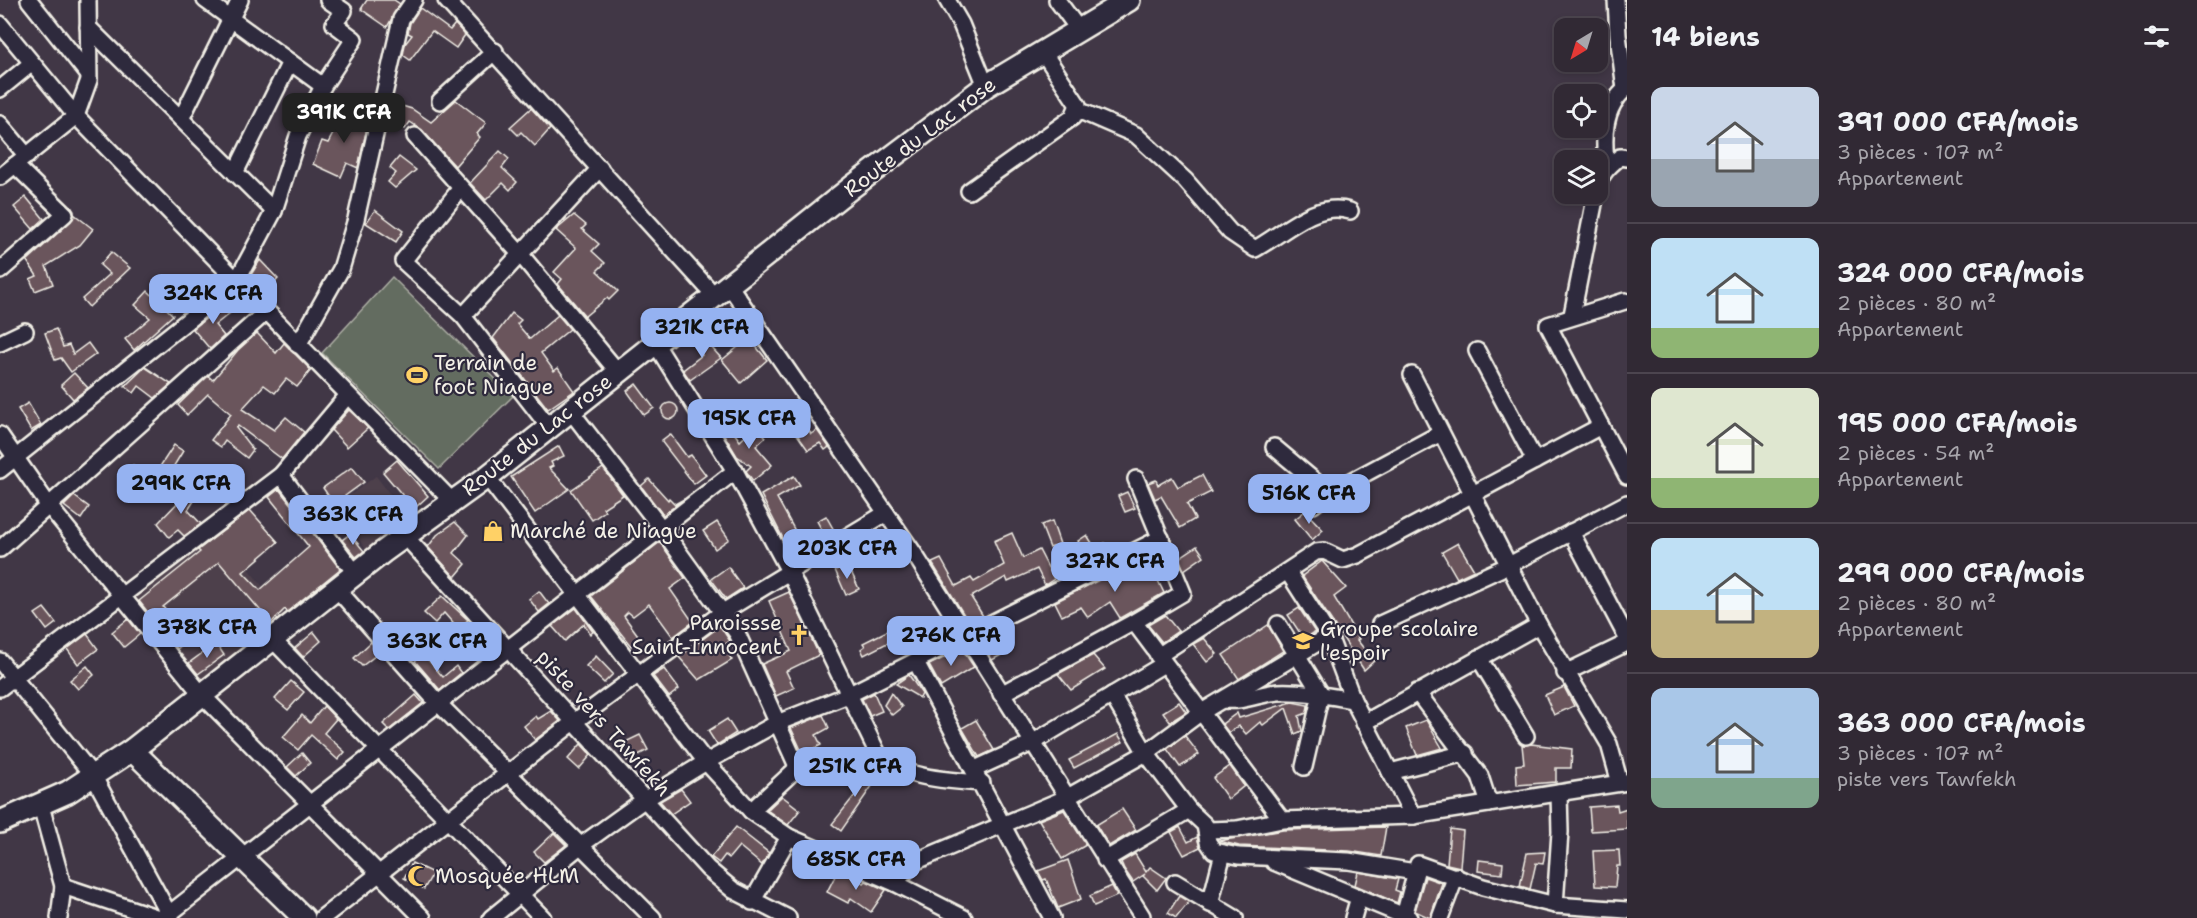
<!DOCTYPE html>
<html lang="fr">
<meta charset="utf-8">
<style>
:root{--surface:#312934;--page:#39313c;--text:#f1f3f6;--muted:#a8a6ac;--line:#4c454f;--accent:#95b2f1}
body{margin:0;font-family:"Shantell Sans",sans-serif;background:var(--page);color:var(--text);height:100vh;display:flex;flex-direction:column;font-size:22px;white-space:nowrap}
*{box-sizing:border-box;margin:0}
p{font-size:20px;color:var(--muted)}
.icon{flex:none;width:33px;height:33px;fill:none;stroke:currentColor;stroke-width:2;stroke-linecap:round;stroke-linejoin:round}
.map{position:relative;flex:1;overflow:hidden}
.panel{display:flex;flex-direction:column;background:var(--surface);width:570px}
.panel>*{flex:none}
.needle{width:39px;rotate:218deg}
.fabs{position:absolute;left:1554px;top:18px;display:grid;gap:12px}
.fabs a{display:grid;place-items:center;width:54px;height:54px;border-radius:12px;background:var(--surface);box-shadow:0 3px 9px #0003,0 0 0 2px var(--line);font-size:30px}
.price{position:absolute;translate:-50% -51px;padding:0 14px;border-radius:12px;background:var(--accent);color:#111;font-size:20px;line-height:39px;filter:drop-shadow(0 2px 3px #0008)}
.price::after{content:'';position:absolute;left:50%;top:36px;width:18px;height:14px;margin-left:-9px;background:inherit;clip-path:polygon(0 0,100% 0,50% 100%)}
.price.active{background:#222;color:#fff}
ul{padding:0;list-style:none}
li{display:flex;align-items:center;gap:18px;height:150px;padding:0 24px}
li+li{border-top:2px solid var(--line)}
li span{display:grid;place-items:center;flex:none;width:168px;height:120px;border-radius:12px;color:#555}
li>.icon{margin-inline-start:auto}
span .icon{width:72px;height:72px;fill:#fffc;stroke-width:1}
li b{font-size:26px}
h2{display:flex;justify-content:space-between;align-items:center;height:72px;padding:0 24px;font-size:26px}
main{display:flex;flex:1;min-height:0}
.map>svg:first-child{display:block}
.built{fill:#4e404c}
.green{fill:#646c60;stroke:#acaea4;stroke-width:1.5}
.building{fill:#6b545b;stroke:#f4f1e8;stroke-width:1.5}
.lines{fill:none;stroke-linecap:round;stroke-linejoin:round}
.street-casing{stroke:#f4f1e8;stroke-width:20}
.secondary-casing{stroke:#f4f1e8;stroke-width:26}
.street{stroke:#2f2a3d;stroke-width:15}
.secondary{stroke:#2f2a3d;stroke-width:21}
.labels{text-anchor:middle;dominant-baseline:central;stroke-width:4.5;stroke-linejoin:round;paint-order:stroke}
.street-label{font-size:21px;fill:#f4f1e8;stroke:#2f2a3d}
.poi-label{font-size:21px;fill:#f4f1e8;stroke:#2f2a3d;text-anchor:start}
</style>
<main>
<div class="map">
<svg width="1627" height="918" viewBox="0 0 1627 918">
<rect width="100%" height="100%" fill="#413746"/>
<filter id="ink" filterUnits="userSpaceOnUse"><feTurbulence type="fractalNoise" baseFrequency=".0167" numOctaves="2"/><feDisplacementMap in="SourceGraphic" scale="12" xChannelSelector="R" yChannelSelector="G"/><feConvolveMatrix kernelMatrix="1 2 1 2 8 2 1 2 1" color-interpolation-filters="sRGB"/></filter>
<g filter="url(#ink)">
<!-- built -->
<g class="built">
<polygon points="376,476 411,522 369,553 334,507"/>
<polygon points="215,528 290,620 204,686 130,598"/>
</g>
<!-- green -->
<polygon class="green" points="392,277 513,396 439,469 322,353"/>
<!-- building -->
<g class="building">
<polygon points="367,0 394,0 400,4 387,27 361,9"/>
<polygon points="420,8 450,30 455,24 465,35 456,48 432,31 410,60 403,55 405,44 412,35 408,33 410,23"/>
<polygon points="456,100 486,123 477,134 480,137 455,166 422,130 410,122 405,129 392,120 390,125 387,124 392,103 412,109 431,122"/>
<polygon points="348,106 369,119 358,168 347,163 341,177 313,164 322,141 328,143"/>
<polygon points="531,108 550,129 535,146 521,132 518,135 510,127"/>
<polygon points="500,151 509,159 502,168 517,182 510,190 503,183 486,200 470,183"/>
<polygon points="399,157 416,170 395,188 388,182 396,173 390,168"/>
<polygon points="26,197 44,219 33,229 14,207"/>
<polygon points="375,210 403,231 396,242 366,223"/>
<polygon points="74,214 93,229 80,245 46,266 53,284 35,291 30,279 37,276 27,261 71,221"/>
<polygon points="574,215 586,225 582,229 599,244 592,251 605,263 597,271 618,291 609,300 607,298 585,316 558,284 562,279 554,272 576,248 556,230"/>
<polygon points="111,252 130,268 89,307 82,299 110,274 100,265"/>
<polygon points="260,260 278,279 264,293 249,278"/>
<polygon points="148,291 173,315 134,350 125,339 150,318 135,305"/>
<polygon points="229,300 235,309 215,325 224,336 210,349 193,329"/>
<polygon points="512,313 521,320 517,324 530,339 558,315 570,329 541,353 554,371 558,368 574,391 548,409 493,338"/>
<polygon points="56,329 63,347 69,345 73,354 88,343 96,354 71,372 61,358 55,360 45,333"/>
<polygon points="257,333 276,353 284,343 311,370 297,387 286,379 275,393 264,385 242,409 274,430 286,417 304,432 282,459 238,426 236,428 253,450 247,458 225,441 221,447 211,440 231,414 208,394 187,415 178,405 208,376 213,380 238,350"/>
<polygon points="702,337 721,358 690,380 683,370 702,355 694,343"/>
<polygon points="749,338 767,360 741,383 722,360"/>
<polygon points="145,367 171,384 155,398 139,386 134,393 125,386"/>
<polygon points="74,373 88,388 73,399 61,385"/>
<polygon points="636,384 654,408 644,415 627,391"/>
<circle cx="670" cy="411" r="8"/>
<polygon points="28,403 41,425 31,431 18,409"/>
<polygon points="349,410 368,428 347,447 331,430"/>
<polygon points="727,423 740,441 756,426 766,437 756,446 772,465 753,481 746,471 751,466 737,456 720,428"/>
<polygon points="806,426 811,434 817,430 829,447 825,450 820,443 808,450 796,433"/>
<polygon points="670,434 687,457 691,455 706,475 694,484 661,441"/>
<polygon points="174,445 183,451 169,474 159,468"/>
<polygon points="559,446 564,456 551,462 553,466 549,468 569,489 535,513 511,477"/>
<polygon points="397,460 428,496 414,509 383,472"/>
<polygon points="133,465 144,479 131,490 120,477"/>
<polygon points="352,467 364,482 334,504 323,488"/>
<polygon points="603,468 623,495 603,508 605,511 592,520 571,490"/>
<polygon points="1202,475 1211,492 1187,504 1195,519 1180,528 1161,496 1155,499 1148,483 1156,480 1158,485 1172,477 1178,487"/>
<polygon points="794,476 800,485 777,498 795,531 791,533 801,553 793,558 761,495"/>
<polygon points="649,479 668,500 669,498 675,504 684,499 663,515 641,486"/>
<polygon points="188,484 200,492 188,510 201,524 184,536 178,530 169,537 158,523 184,496 181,495"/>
<polygon points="279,489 340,569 287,612 285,609 271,623 219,562 163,607 188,640 177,649 139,601 200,552 198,550 250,510 278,542 243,572 260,590 309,547 269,497"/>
<polygon points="1127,492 1135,508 1125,512 1118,496"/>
<polygon points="74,496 89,507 81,519 64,506"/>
<polygon points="1305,511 1323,530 1312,540 1295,519"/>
<polygon points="826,516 835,532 826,538 817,521"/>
<polygon points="1052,521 1060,544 1050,548 1041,525"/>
<polygon points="455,522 468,535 454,553 466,564 455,577 428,547 437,535"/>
<polygon points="717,522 729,539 715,549 703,531"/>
<polygon points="1012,533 1023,558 1039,550 1054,579 1045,585 1037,569 1008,582 1006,577 971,597 983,616 969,623 932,563 941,559 956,586 971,578 974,582 1004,565 994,541"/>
<polygon points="350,534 364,551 356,557 342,540"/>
<polygon points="1087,535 1095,548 1105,543 1109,553 1089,563 1078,541"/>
<polygon points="660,542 685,578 670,589 693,622 673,637 649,604 633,616 628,612 624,616 640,638 631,646 591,596"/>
<polygon points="1458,543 1474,570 1457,578 1442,552"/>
<polygon points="1197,546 1204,556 1184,570 1179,558"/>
<polygon points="1322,561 1346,588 1334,597 1359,639 1357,640 1374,661 1364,670 1302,576"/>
<polygon points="1149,562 1164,593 1120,618 1110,602 1088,617 1081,607 1062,616 1055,602 1117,571 1121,578"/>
<polygon points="848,565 859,589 846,595 835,570"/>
<polygon points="728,567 743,588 726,599 711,579"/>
<polygon points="539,591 549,604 539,612 529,599"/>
<polygon points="789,592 819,655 786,671 794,688 776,696 762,664 791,651 769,601"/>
<polygon points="442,596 468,620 458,629 444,613 435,623 424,613"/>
<polygon points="44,608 56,623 47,630 35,614"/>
<polygon points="576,608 593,632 590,634 584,624 565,641 552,626"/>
<polygon points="1299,608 1315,632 1304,639 1288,615"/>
<polygon points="1165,615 1178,631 1162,642 1148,625"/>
<polygon points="128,619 140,634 124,647 112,632"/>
<polygon points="1268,625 1283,651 1239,679 1223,655"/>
<polygon points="720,626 730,641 723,646 732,660 699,680 679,657"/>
<polygon points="889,630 895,639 864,655 861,649 865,646 863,643"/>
<polygon points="314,632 321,641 303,657 295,648"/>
<polygon points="87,634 98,649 78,664 67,649"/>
<polygon points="995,637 1005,653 992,660 980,640 984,638 987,643"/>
<polygon points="1204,638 1217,654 1207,662 1193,644"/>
<polygon points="371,642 380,652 362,666 354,658"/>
<polygon points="216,643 224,655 198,674 189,663"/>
<polygon points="962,649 974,667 941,687 929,665"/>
<polygon points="423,654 443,677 456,666 461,673 440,690 415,661"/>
<polygon points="1093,655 1105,669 1071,690 1058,674"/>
<polygon points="596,656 613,674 604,683 586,666"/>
<polygon points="87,666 94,675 78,689 70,680"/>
<polygon points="664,669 679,689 669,697 653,676"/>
<polygon points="909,675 922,694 920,698 896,684"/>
<polygon points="291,681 304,692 288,710 275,699"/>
<polygon points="1564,687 1574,706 1554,715 1545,695"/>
<polygon points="874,693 882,711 870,716 862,699"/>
<polygon points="891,693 902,707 892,715 884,705"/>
<polygon points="416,695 423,703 389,730 383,724"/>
<polygon points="1179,702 1186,712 1170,722 1163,712"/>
<polygon points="1292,702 1308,705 1307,713 1299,716 1302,731 1295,734 1286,708 1263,725 1260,722 1246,734 1239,726 1229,733 1222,724 1237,713 1239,718"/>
<polygon points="324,706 336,719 324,733 345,752 338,760 311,735 298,750 283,737 302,715 310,723"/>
<polygon points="551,711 560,721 535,740 524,726 536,716 538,719"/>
<polygon points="823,715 829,728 816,735 821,745 803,754 791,728"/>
<polygon points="727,719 736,733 717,745 708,731"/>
<polygon points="976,720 994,750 979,757 962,728"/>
<polygon points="1426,720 1442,748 1417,755 1406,728"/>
<polygon points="1118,734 1123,742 1074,768 1069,760"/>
<polygon points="640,735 648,750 627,761 619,745"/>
<polygon points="1185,736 1199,754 1180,767 1167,749"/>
<polygon points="581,744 591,755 579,769 568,759"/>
<polygon points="1531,744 1572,749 1571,768 1556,768 1556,782 1517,785 1516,765 1524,764 1522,745"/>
<polygon points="302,753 310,763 296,776 287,767"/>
<polygon points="1230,766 1244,786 1228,799 1213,778"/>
<polygon points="854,772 867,780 873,772 879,776 841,831 832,824 859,790 847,782"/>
<polygon points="681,789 690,801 671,814 660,801"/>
<polygon points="782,796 800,810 788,825 767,810"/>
<polygon points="1617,805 1618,811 1627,808 1627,829 1591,831 1589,807"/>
<polygon points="1122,809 1136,830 1109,846 1096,825"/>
<polygon points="1064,810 1086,845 1062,859 1039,820"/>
<polygon points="736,827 769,853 762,865 739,846 729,858 725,855 719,863 711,857"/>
<polygon points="1180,827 1188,842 1197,837 1200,847 1184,855 1171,832"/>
<polygon points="1386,827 1381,856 1349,851 1239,846 1219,841 1283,830"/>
<polygon points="1450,829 1463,831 1460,867 1447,864"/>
<polygon points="554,833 566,845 544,862 534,852"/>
<polygon points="874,848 896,861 891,870 867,860"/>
<polygon points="1619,850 1620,866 1617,866 1615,887 1595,886 1593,851"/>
<polygon points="1545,852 1543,864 1536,863 1530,889 1520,886 1527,853"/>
<polygon points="1135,854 1146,872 1150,867 1166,878 1157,890 1143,876 1145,874 1133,882 1124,869 1121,862"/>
<polygon points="1068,860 1081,899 1058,908 1046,879 1043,880 1038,871"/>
<polygon points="1479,860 1503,863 1502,874 1478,871"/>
<polygon points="412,863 433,873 424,889 404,878"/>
<polygon points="838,870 864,883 866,881 886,890 871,912 851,898 848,903 827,892"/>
<polygon points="1358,872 1398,879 1395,890 1400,892 1397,903 1355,885"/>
<polygon points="1425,877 1442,883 1430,918 1415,911"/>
<polygon points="1112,886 1117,896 1094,906 1090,896"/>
<polygon points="1179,896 1189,902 1176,918 1168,913"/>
</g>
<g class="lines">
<defs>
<g id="street">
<polyline points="29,0 88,74"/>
<polyline points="205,0 323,86"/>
<polyline points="446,0 715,296"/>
<polyline points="947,0 961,24 986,86"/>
<polyline points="1057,0 1079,30"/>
<polyline points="1616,0 1618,35 1625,89"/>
<polyline points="0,24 76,116 452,501"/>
<polyline points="88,27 274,211"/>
<polyline points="0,89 32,63"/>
<polyline points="440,101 495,51"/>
<path d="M1078,110L1136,135L1185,180L1230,232L1255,249C1286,232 1315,201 1350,211"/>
<polyline points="181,119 240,0"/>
<polyline points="0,124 27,156"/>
<polyline points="415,136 521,255 618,372"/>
<path d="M1607,168C1603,140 1602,107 1627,88"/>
<polyline points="235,173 290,62"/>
<polyline points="0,177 76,116 89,80 88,0"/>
<polyline points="461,188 403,261 463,316"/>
<path d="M1598,188C1600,174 1609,166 1620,157L1627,158"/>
<polyline points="969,191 1073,117 1078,105 1043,52"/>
<polyline points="0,271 65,214 15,165"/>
<polyline points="729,285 915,555 1142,916"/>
<polyline points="1625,301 1548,325 1627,476"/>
<polyline points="1572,315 1596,194"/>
<polyline points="0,343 25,331"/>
<path d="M655,343L735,471L789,571L878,754C896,778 953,781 982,783"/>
<polyline points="298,345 341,269 356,219 401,19 414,0"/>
<polyline points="1477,351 1535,461"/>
<polyline points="1412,375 1539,625 1609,744 1620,783"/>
<polyline points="570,410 662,529 737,633 796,764 795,770 751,811"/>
<polyline points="549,427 463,316 600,168"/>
<polyline points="0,435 49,506 202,695 423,918"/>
<polyline points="1274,447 1329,493"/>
<polyline points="0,470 236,282 274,211 298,136 323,86 354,39 334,24 344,11 328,0"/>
<polyline points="281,475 356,574"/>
<polyline points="487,477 706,762 751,811 789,837 895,883 964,918"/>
<polyline points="1313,505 1329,493 1441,433"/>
<polyline points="1571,532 1627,638"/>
<polyline points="405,536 708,869 733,890 788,918"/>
<polyline points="0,549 266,312"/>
<polyline points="1288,572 1329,636 1353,700 1413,816"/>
<polyline points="337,589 438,703 653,918"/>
<polyline points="1134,622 1282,820"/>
<polyline points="1278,624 1321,694 1304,767"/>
<polyline points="1380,624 1509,565 1627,503"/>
<polyline points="273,640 543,918"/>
<polyline points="1158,656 1316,552 1324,551 1343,560 1358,555 1601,426"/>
<polyline points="1479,658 1526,736"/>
<polyline points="0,661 94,777 171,918"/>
<polyline points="916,662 1052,918"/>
<polyline points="1565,673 1627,643"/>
<polyline points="0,688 281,475 348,395"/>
<polyline points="1417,692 1480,776 1489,804"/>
<polyline points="1001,694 1134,622 1183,593 1136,479"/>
<polyline points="1112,695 1146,753 1189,810 1205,825 1208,842 1214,851 1238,856 1348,861 1415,872"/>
<path d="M1223,700C1245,702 1258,694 1278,692C1303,691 1329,696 1353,700"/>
<polyline points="1364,723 1539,625"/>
<polyline points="975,769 1032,743 1164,664"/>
<polyline points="1390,772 1465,753"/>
<polyline points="41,806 63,886 59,918"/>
<polyline points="1208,830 1237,829 1282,820 1413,816 1627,782"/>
<polyline points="1105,860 1189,810"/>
<polyline points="1274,862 1409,918"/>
<polyline points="1175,882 1235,918"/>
<polyline points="895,883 914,862 1066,798 1146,753 1200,713 1329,636"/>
<polyline points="63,886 159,918"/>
<polyline points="752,902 789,837"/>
<polyline points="1210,904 1223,853"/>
<polyline points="1555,905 1560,832 1559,793"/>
<polyline points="1404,916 1418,864 1483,887 1555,905 1627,910"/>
<polyline points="164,918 735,471"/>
<polyline points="322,918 574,722 723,612 886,513"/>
<polyline points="491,918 580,846 644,800 706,762 777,723 848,695 1161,538"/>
<polyline points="1353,918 1359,897"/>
<polyline points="1440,918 1456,876"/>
</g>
<g id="secondary">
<polyline points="132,750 304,918"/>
<polyline points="0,822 68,792 132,750 383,552 487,477 852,187 986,86 1129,0"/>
</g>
</defs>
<!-- street casing -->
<use href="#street" class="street-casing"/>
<!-- secondary casing -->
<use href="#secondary" class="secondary-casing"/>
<!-- street -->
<use href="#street" class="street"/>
<!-- secondary -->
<use href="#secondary" class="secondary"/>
</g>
</g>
<!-- icons -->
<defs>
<symbol id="stadium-bare" viewBox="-9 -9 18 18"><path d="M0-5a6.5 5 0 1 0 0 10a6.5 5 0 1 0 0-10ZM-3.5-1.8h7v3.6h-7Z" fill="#ffd166" stroke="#2f2a3d" stroke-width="2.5" paint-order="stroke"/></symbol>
<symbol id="shop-bare" viewBox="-9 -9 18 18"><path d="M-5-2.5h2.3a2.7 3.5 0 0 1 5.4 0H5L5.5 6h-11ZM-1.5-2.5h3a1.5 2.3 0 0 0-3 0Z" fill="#ffd166" stroke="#2f2a3d" stroke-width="2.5" paint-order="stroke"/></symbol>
<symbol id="church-bare" viewBox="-9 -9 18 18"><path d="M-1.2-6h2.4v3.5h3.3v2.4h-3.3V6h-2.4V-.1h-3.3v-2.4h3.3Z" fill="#ffd166" stroke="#2f2a3d" stroke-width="2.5" paint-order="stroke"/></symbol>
<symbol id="school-bare" viewBox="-9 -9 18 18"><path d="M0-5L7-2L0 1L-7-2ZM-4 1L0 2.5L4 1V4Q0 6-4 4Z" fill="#ffd166" stroke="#2f2a3d" stroke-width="2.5" paint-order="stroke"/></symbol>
<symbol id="mosque-bare" viewBox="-9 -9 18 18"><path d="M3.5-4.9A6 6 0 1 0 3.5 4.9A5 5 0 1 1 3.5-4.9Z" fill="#ffd166" stroke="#2f2a3d" stroke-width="2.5" paint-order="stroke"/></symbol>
</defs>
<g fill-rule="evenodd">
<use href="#stadium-bare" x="402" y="360" width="30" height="30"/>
<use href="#shop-bare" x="478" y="516" width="30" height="30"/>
<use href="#church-bare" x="784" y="620" width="30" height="30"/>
<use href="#school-bare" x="1288" y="626" width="30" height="30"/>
<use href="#mosque-bare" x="403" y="861" width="30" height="30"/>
</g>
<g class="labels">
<!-- street labels -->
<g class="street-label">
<text transform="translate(920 137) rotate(-37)">Route du Lac rose</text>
<text transform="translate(537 435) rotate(-38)">Route du Lac rose</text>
<text transform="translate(604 723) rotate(48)">piste vers Tawfekh</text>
</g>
<!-- poi labels -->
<g class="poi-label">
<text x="434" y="363">Terrain de<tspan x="434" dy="24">foot Niague</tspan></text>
<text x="510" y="531">Marché de Niague</text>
<text x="782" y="623" text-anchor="end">Paroissse<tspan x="782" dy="24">Saint-Innocent</tspan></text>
<text x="1320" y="629">Groupe scolaire<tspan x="1320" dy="24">l'espoir</tspan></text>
<text x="435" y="876">Mosquée HLM</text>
</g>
</g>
</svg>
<div class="fabs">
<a><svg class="needle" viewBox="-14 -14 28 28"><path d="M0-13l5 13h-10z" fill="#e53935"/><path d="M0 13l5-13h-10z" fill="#a8a6ac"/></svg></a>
<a><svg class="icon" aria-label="locate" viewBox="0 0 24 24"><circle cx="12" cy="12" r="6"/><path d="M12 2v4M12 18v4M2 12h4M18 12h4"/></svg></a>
<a><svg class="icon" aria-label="layers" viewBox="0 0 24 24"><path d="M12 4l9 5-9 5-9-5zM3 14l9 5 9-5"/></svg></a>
</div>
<b class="price active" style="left:344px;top:144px">391K CFA</b>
<b class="price" style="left:213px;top:325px">324K CFA</b>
<b class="price" style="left:702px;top:359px">321K CFA</b>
<b class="price" style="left:749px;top:450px">195K CFA</b>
<b class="price" style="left:181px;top:515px">299K CFA</b>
<b class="price" style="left:1309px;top:525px">516K CFA</b>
<b class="price" style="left:353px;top:546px">363K CFA</b>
<b class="price" style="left:847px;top:580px">203K CFA</b>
<b class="price" style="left:1115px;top:593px">327K CFA</b>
<b class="price" style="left:207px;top:659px">378K CFA</b>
<b class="price" style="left:951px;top:667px">276K CFA</b>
<b class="price" style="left:437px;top:673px">363K CFA</b>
<b class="price" style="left:855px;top:798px">251K CFA</b>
<b class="price" style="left:856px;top:891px">685K CFA</b>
</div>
<section class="panel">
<h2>14 biens<svg class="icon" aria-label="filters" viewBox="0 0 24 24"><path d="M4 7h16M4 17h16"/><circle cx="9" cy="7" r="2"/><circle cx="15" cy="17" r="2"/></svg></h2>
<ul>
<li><span style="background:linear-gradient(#c9d6e8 60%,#9aa5b1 0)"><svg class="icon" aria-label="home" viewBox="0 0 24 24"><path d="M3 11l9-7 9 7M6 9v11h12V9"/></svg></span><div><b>391 000 CFA/mois</b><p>3 pièces · 107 m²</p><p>Appartement</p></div></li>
<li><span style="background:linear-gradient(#bfe0f5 75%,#8fb573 0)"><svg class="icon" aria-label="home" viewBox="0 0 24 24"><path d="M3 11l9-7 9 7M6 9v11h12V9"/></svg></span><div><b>324 000 CFA/mois</b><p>2 pièces · 80 m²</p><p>Appartement</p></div></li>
<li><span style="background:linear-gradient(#dfe7d0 75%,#8fb573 0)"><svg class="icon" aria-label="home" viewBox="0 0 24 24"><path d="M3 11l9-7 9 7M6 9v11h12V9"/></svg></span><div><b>195 000 CFA/mois</b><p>2 pièces · 54 m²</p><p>Appartement</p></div></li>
<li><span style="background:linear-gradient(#bfe0f5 60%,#c2b280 0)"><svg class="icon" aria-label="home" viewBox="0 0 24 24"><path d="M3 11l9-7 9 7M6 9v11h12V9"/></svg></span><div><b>299 000 CFA/mois</b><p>2 pièces · 80 m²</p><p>Appartement</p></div></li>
<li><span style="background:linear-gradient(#a9c7e8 75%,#7fa58c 0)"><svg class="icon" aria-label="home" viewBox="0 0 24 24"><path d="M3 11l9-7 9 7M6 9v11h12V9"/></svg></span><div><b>363 000 CFA/mois</b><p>3 pièces · 107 m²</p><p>piste vers Tawfekh</p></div></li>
</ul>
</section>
</main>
